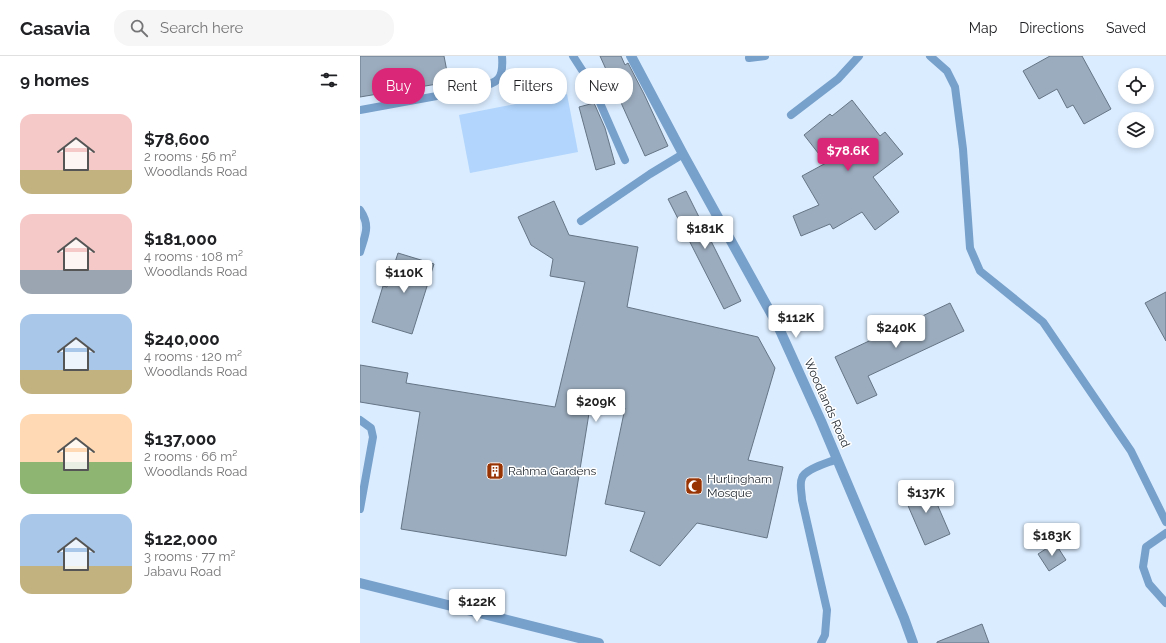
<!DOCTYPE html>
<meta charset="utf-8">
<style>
:root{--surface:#fff;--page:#f6f6f6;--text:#202124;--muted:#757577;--line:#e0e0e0;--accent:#db2777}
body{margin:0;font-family:Raleway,sans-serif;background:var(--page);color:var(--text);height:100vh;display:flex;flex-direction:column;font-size:15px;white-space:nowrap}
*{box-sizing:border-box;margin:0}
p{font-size:13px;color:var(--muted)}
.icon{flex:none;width:22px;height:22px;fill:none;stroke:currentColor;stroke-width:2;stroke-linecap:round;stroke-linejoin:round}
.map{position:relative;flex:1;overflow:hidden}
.drawer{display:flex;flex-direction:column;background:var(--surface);width:360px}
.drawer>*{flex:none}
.top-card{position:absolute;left:12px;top:12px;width:380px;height:36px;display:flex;gap:8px}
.controls{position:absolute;left:758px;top:12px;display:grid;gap:8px}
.controls a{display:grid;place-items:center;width:36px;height:36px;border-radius:50%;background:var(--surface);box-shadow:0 2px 6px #0003;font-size:20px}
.price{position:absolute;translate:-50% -34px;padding:0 9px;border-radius:4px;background:#fff;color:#222;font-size:13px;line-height:26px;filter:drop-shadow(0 1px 2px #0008)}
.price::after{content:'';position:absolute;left:50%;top:24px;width:12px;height:9px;margin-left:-6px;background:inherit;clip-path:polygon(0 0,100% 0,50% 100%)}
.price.on{background:var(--accent);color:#fff}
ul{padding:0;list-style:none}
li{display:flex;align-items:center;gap:12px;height:100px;padding:0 20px}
li span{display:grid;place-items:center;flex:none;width:112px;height:80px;border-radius:12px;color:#555}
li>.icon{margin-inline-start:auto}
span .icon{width:48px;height:48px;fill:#fffc;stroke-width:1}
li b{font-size:17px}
h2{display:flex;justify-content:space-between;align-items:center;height:48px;padding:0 20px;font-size:17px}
.chip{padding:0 14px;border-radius:16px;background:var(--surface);box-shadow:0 2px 6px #0003;font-size:14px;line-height:36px}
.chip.on{background:var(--accent);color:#fff}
header{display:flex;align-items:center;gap:24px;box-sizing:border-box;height:56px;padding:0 20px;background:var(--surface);border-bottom:1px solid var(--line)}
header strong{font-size:19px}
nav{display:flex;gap:22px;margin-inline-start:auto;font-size:14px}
.search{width:280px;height:36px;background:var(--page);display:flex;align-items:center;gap:10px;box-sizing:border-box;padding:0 14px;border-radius:16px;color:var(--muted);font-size:15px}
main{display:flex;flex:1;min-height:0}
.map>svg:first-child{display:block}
.green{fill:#b1d5fc}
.building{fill:#9bacbe;stroke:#657586}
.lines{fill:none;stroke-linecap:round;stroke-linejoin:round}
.service{stroke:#77a0cb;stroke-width:8}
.minor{stroke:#77a0cb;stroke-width:10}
.tertiary{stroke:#77a0cb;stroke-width:10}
.labels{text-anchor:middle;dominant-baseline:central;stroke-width:3;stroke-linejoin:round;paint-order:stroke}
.street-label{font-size:12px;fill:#222930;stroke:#fff}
.poi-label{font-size:12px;fill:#222930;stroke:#fff;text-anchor:start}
</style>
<header>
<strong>Casavia</strong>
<div class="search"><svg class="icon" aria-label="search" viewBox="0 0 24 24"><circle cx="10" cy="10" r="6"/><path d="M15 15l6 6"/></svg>Search here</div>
<nav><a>Map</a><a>Directions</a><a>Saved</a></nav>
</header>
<main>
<section class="drawer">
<h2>9 homes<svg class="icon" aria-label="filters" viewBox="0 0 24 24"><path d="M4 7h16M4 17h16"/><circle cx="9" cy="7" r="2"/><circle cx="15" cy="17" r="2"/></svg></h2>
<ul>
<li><span style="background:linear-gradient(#f6c9c9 70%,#c2b280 0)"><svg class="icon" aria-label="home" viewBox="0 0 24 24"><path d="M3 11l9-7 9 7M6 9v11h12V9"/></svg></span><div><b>$78,600</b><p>2 rooms · 56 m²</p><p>Woodlands Road</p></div></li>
<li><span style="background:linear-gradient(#f6c9c9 70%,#9aa5b1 0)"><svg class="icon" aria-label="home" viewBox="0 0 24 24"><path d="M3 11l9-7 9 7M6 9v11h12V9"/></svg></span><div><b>$181,000</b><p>4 rooms · 108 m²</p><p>Woodlands Road</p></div></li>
<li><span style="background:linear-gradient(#a9c7e8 70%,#c2b280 0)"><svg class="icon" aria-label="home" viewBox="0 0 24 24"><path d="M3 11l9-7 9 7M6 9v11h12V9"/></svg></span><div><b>$240,000</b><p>4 rooms · 120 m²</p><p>Woodlands Road</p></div></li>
<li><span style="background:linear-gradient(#ffd9b3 60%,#8fb573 0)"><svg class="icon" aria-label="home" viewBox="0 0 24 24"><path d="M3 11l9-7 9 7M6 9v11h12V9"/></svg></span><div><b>$137,000</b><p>2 rooms · 66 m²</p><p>Woodlands Road</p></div></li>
<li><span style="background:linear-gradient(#a9c7e8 65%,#c2b280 0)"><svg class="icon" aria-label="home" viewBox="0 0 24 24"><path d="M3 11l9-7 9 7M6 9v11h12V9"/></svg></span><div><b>$122,000</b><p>3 rooms · 77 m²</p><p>Jabavu Road</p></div></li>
</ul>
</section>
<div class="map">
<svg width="806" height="587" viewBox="0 0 806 587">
<rect width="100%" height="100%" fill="#daecff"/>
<!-- green -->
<polygon class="green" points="207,38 218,96 110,117 99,59"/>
<!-- building -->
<g class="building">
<polygon points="0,0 84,0 89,26 0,41"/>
<polygon points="240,0 261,0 265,9 268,7 284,38 308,90 285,100"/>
<polygon points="690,0 722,0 751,53 724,68 713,49 707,52 697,33 679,43 663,15"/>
<polygon points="492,44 520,80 525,76 543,98 513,121 539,156 515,174 502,156 473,173 470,168 441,180 433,160 459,149 442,120 466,107 444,79 470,58 472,60"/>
<polygon points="234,47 245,72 255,108 236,114 219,51"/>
<polygon points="326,135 381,245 364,253 308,143"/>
<polygon points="194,145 209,179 278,191 267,251 398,281 415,312 388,404 423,411 407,482 337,467 300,510 270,495 285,456 245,448 265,352 231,345 206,500 41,473 60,356 0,346 0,309 48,317 46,327 195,351 225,226 190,220 193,203 171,189 158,161"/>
<polygon points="38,197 74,208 52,278 12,266 23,230 27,231"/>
<polygon points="806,236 806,285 785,247"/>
<polygon points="590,247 604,275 508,320 517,339 497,348 475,301"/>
<polygon points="568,427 590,478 565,489 543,438"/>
<polygon points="695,487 706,504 689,515 678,498"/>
<polygon points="622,568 629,587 577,587 577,586"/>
</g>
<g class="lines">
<!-- service -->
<g class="service">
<polyline points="213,0 233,31 265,104"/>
<polyline points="570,0 587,15 595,31 603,93 610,192 620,215 683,266 771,395 806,466"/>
<polyline points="389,2 405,0"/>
<path d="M0,54L115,33C137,26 144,26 142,0"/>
<polyline points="431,59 478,23 499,0"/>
<path d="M0,154C11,170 5,179 0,196"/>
<polyline points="221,165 290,118 323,98"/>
<polyline points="0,364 11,372 13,381 0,453"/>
<polyline points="806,477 786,491 783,511 789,528 806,547"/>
<path d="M461,587L465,579L467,554L442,444C442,437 439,428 442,422C445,413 468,407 477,403"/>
</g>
<!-- minor -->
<polyline class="minor" points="0,527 239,587"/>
<!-- tertiary -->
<polyline class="tertiary" points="271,0 323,98 418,270 461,365 544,562 553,587"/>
</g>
<!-- icons -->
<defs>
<symbol id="building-square" viewBox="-11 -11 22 22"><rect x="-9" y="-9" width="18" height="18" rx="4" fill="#983304" stroke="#fff"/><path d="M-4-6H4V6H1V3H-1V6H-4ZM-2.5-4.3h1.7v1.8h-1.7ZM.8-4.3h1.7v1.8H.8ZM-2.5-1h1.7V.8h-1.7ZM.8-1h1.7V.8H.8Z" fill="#fff"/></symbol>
<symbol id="mosque-square" viewBox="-11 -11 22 22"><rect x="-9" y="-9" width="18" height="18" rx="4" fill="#983304" stroke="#fff"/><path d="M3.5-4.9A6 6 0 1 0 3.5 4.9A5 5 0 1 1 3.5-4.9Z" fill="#fff"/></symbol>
</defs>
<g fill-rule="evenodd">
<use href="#building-square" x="125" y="405" width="20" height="20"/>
<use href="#mosque-square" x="324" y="420" width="20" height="20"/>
</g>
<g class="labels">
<!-- street labels -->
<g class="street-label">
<text transform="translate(467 347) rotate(66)">Woodlands Road</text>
</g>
<!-- poi labels -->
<g class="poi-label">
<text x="148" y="415">Rahma Gardens</text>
<text x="347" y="423">Hurlingham<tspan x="347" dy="14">Mosque</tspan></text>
</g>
</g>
</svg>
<div class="controls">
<a><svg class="icon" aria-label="locate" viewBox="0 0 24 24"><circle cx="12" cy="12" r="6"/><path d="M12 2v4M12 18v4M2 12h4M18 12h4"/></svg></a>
<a><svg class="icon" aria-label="layers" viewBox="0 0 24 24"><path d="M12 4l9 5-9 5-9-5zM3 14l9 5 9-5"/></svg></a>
</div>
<b class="price on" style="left:488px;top:116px">$78.6K</b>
<b class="price" style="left:345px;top:194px">$181K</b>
<b class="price" style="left:44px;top:238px">$110K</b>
<b class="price" style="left:436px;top:283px">$112K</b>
<b class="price" style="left:536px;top:293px">$240K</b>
<b class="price" style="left:236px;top:367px">$209K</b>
<b class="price" style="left:566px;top:458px">$137K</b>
<b class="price" style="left:692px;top:501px">$183K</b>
<b class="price" style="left:117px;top:567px">$122K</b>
<div class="top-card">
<a class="chip on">Buy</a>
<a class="chip">Rent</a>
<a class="chip">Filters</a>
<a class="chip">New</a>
</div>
</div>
</main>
